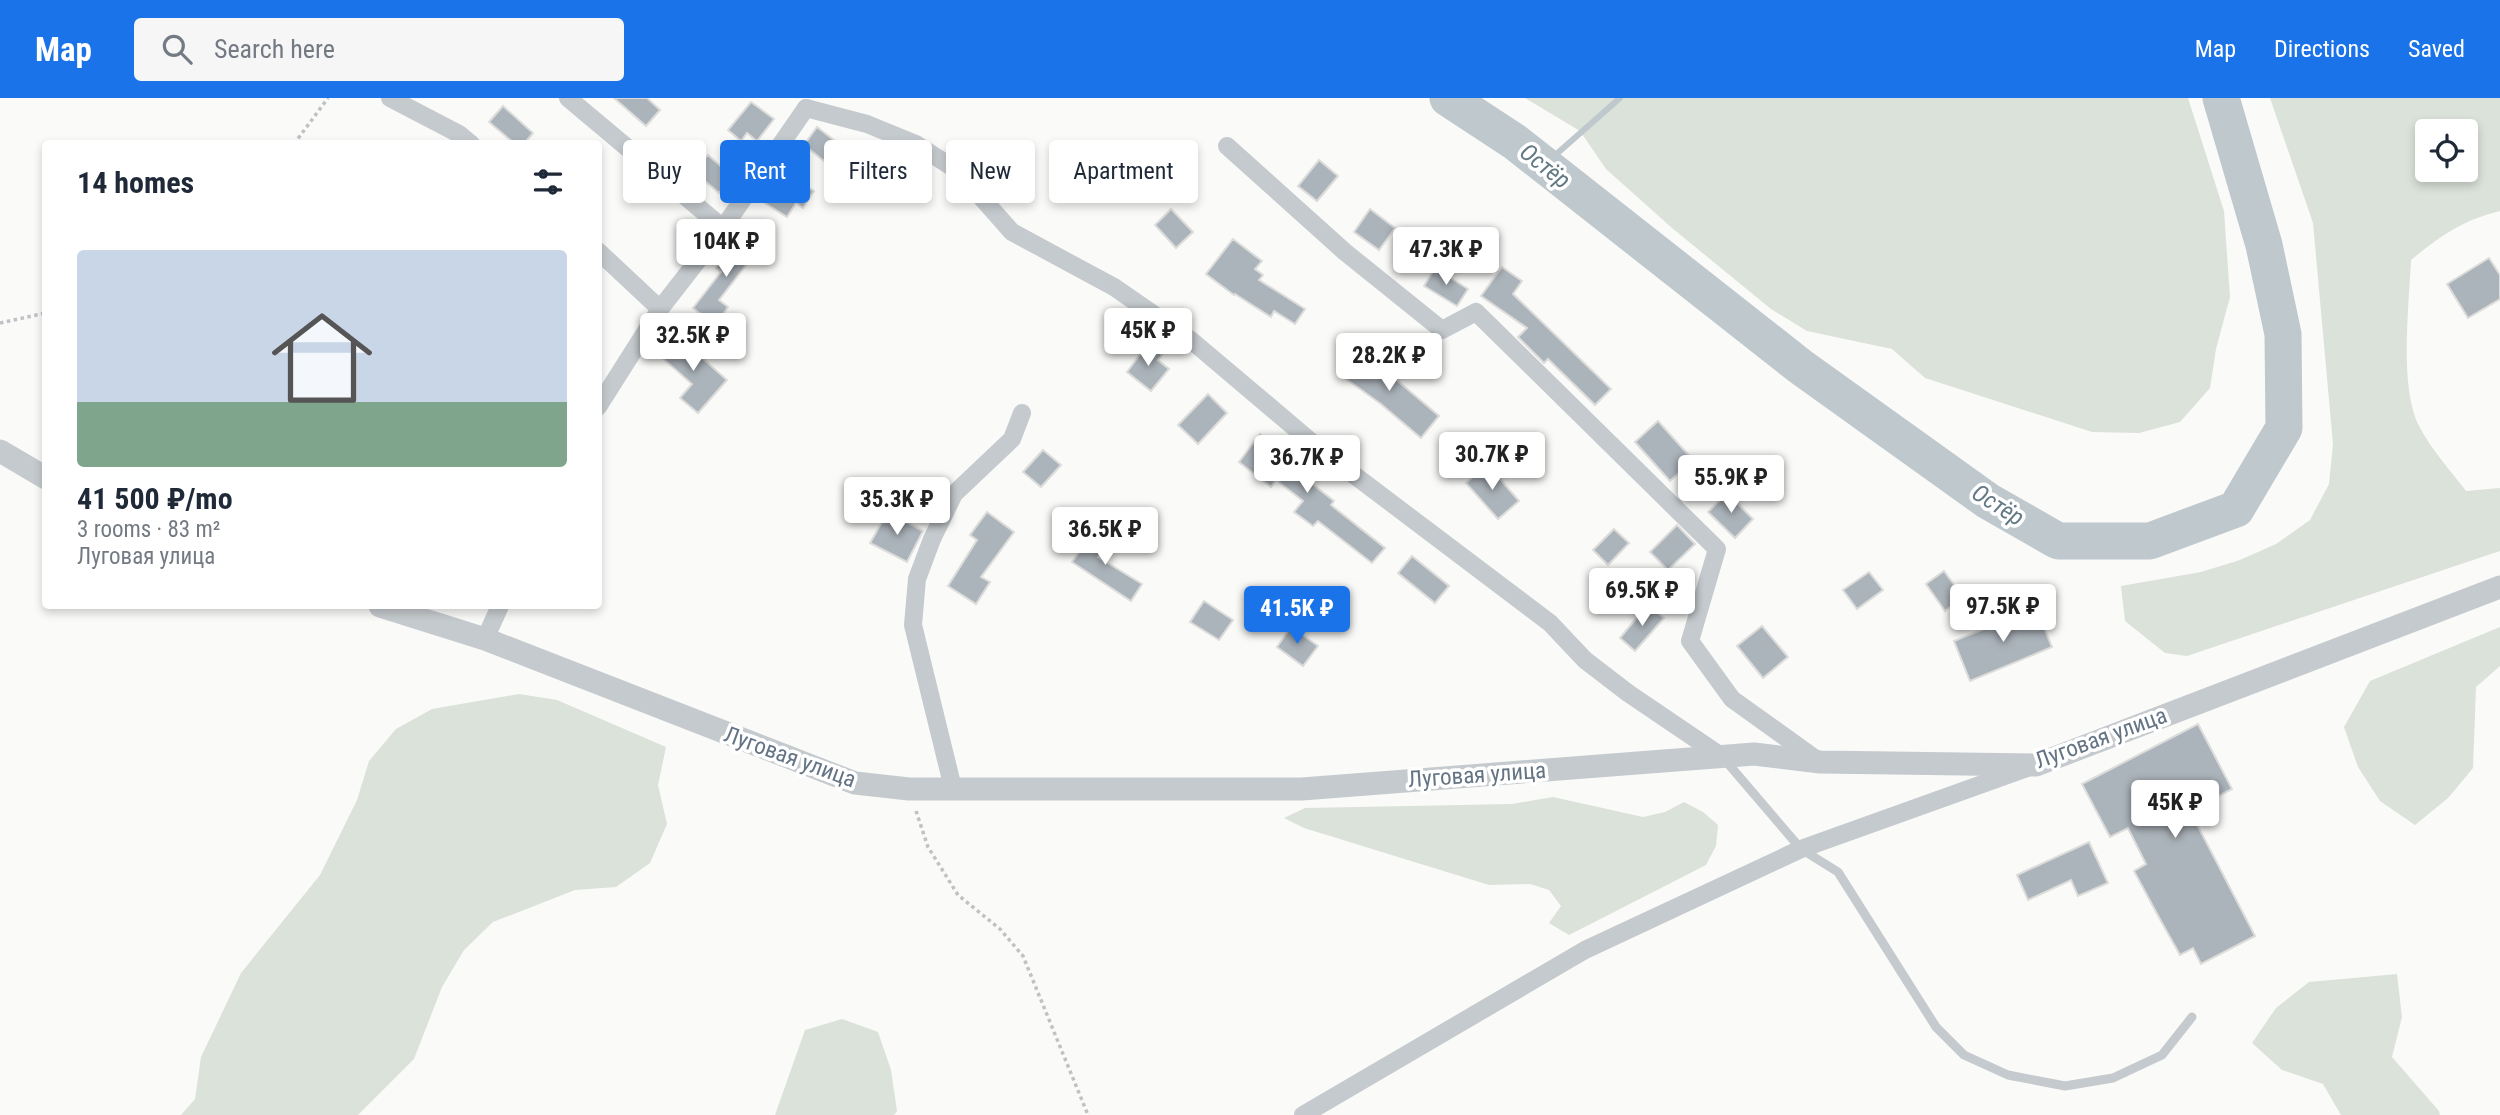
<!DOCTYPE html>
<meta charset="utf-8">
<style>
:root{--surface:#fff;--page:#f6f6f7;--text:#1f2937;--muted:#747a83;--accent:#1a73e8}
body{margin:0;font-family:"Roboto Condensed",sans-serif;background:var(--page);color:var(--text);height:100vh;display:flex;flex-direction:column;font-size:26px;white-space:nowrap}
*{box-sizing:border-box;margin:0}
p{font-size:23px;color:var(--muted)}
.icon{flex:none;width:38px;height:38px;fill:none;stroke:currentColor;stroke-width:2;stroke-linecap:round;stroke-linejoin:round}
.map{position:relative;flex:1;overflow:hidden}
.panel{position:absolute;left:42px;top:42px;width:560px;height:469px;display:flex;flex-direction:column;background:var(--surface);border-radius:7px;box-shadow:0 4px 10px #0003}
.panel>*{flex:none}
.hud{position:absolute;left:623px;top:42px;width:665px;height:63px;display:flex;gap:14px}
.controls{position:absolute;left:2415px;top:21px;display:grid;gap:14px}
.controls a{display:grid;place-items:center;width:63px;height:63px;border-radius:7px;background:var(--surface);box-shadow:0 4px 10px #0003;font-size:35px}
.price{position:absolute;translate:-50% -60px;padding:0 16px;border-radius:7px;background:#fff;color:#222;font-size:23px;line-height:46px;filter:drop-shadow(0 2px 4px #0008)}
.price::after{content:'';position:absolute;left:50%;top:42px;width:21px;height:16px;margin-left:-10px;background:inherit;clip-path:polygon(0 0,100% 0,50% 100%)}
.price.selected{background:var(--accent);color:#fff}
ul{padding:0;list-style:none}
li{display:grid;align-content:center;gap:14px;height:371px;padding:0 35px}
li span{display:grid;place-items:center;height:217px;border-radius:7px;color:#555}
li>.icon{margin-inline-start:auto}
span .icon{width:126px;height:126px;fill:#fffc;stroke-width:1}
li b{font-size:30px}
h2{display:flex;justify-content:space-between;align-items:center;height:84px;padding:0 35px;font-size:30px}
.pill{padding:0 24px;border-radius:7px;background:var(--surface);box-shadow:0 4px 10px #0003;font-size:24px;line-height:63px}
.pill.selected{background:var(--accent);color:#fff}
header{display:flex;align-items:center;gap:42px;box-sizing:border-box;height:98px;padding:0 35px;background:var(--accent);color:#fff}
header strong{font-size:33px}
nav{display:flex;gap:38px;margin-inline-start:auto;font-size:24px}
.search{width:490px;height:63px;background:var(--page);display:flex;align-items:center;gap:18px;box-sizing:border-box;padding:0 24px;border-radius:7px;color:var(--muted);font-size:26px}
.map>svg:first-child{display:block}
.green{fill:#dbe2d9;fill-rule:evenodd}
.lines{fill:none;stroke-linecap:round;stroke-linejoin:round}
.stream{stroke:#bec8cd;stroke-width:6}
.river{stroke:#bec8cd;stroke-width:37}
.building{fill:#acb4bb;stroke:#dcdcda;stroke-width:2}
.path{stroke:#bfc2c5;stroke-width:3.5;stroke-dasharray:3.5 3.5;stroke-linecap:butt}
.service{stroke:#c5cace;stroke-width:9}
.minor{stroke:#c5cace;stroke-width:18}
.tertiary{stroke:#c5cace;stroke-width:23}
.labels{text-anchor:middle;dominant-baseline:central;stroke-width:7;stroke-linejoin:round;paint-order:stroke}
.street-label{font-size:23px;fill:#647484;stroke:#fff}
.water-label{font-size:24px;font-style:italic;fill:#637a84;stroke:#fff}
</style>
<header>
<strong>Map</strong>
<div class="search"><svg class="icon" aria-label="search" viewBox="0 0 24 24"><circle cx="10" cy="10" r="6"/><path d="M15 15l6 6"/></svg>Search here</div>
<nav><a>Map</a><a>Directions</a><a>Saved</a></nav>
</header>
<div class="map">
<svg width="2500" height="1017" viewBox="0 0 2500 1017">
<rect width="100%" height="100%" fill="#fafaf8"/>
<!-- green -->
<g class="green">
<polygon points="1525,0 2188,0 2224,113 2230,199 2216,251 2210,290 2180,324 2139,335 2092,334 1925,280 1892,251 1807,233 1771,211 1672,130 1606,71 1580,33"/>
<path d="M2270,0H2500V113C2463,122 2440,138 2411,162C2409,207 2399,289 2419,328C2431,351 2450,372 2466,393L2500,390V453L2187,558L2165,555L2125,523L2121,488L2201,474L2240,462L2276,446L2310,422L2329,386L2333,346L2313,125ZM2427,33H2466V72H2427Z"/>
<polygon points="2500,529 2500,568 2476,589 2473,670 2448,700 2415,727 2380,703 2358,669 2344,629 2370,583"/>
<polygon points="519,596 557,602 666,649 658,687 667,726 650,765 616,789 575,792 493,824 464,852 442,889 414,961 358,1017 181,1017 195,1001 201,959 241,875 320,777 357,702 369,663 396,631 432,611"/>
<polygon points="1553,699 1643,719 1665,714 1684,704 1703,714 1718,727 1716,748 1706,767 1569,837 1549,825 1561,808 1549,792 1530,786 1489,787 1304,730 1284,720 1305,710 1512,706"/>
<polygon points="2397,876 2402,919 2392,959 2439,1013 2440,1017 2341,1017 2323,986 2282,972 2252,945 2276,910 2309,884"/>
<polygon points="842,921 878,934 891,972 897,1013 894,1017 775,1017 805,932"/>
</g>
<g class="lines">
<!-- stream -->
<polyline class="stream" points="1544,67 1620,0"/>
<!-- river -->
<polyline class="river" points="1448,0 1515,44 1801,269 1988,403 2058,443 2150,443 2236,411 2284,330 2283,236 2264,147 2221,0"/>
</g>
<!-- building -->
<g class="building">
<polygon points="614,0 647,0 660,12 646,28"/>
<polygon points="751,4 774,21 757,43 747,35 741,43 728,32"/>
<polygon points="503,8 533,35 524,46 515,46 489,24"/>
<polygon points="817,29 848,53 834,71 804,47"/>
<polygon points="708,57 733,79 719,95 706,84 699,92 687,82"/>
<polygon points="1319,62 1338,78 1317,103 1298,88"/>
<polygon points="785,74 814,93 803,110 796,105 787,119 765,105"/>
<polygon points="1171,111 1193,134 1176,150 1155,127"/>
<polygon points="1370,111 1395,130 1379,152 1354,134"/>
<polygon points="743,135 760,149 719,202 728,209 715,227 693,210 721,174 716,170"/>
<polygon points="1233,141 1262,163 1255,171 1263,177 1259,182 1305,211 1295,226 1274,213 1271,219 1235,196 1234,197 1206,176"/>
<polygon points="2489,160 2500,177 2500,201 2468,220 2447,186"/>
<polygon points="1502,169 1522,183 1513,196 1611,291 1595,307 1548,261 1544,265 1518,239 1527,230 1481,198"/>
<polygon points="1435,170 1468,191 1457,208 1424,188"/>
<polygon points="676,237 727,282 698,315 680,300 692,286 659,257"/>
<polygon points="1148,246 1162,257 1158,262 1169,271 1151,293 1127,274"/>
<polygon points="1356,252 1386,273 1439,318 1421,340 1381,306 1339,276"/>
<polygon points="1208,296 1227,315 1198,346 1178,327"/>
<polygon points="1658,323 1693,362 1670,383 1635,344"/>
<polygon points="1260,336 1271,345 1275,340 1288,350 1284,356 1291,362 1288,367 1334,403 1331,407 1385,450 1372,465 1318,423 1313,428 1294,414 1303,403 1276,382 1271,389 1239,364"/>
<polygon points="1043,352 1061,367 1041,389 1023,374"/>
<polygon points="1487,366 1519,403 1498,421 1466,385"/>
<polygon points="1727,395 1753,421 1735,440 1708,414"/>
<polygon points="888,414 923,433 907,464 870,445"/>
<polygon points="987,414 1014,434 981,479 990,484 976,506 948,488 977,442 970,437"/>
<polygon points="1677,427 1695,446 1668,472 1650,454"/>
<polygon points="1096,431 1111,441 1098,459 1142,486 1131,503 1072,464"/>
<polygon points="1614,431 1629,445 1608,467 1593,452"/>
<polygon points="1412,458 1449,488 1435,505 1398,475"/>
<polygon points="1944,473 1963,499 1945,513 1926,486"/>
<polygon points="1869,474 1883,492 1857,511 1843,492"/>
<polygon points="1204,503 1233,522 1219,542 1190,524"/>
<polygon points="1648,506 1664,520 1635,553 1620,540"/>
<polygon points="2036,510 2052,549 1970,583 1954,543"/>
<polygon points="1762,528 1788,559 1763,580 1737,548"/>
<polygon points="1291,529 1318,548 1303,568 1277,549"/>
<polygon points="2198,626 2232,691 2190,713 2255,838 2201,866 2193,850 2180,857 2161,823 2134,773 2146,766 2128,730 2110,739 2082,686"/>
<polygon points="2089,744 2108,785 2078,798 2071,782 2028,802 2017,777"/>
</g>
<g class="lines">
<!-- path -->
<g class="path">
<polyline points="294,46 328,0"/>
<polyline points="0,225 46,215"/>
<polyline points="916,713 928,749 958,797 1000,831 1023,858 1088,1017"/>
</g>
<!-- service -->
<polyline class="service" points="1725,662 1801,751 1838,774 1936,929 1964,957 2008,977 2065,988 2113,980 2162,957 2192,919"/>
<!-- minor -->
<g class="minor">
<polyline points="390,0 459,36 471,46"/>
<polyline points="568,0 723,130"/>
<polyline points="806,10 867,26 916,46 958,73 1012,134 1114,189 1192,243 1321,352 1550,525 1585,562 1628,595 1721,658"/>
<polyline points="1227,48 1345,154 1442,232 1476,214 1717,451 1690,543 1732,601 1820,664"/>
<polyline points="598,153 660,211"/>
<polyline points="598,309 660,211 723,130 806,10"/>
<polyline points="485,541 500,508"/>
<polyline points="953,690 913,527 917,481 932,441 954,396 1012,341 1022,315"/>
<polyline points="1303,1017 1585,852 1801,751 2027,670"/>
</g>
<!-- tertiary -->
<g class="tertiary">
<polyline points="0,353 46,380"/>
<polyline points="380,508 485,541 855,685 909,691 1302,691 1754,656 1820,664 2036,667 2500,489"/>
</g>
</g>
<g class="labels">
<!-- street labels -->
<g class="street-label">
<text transform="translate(2101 640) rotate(-20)">Луговая улица</text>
<text transform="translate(790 659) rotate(20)">Луговая улица</text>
<text transform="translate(1477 677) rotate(-4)">Луговая улица</text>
</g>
<!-- water labels -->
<g class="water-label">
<text transform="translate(1545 68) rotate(38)">Остёр</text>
<text transform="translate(1998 407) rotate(32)">Остёр</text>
</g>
</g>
</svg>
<div class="controls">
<a><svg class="icon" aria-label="locate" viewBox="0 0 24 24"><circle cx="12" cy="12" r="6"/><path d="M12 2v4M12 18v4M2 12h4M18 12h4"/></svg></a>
</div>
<b class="price" style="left:726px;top:181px">104K ₽</b>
<b class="price" style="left:1446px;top:189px">47.3K ₽</b>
<b class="price" style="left:1148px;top:270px">45K ₽</b>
<b class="price" style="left:693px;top:275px">32.5K ₽</b>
<b class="price" style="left:1389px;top:295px">28.2K ₽</b>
<b class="price" style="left:1492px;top:394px">30.7K ₽</b>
<b class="price" style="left:1307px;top:397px">36.7K ₽</b>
<b class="price" style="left:1731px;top:417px">55.9K ₽</b>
<b class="price" style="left:897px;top:439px">35.3K ₽</b>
<b class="price" style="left:1105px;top:469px">36.5K ₽</b>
<b class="price" style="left:1642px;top:530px">69.5K ₽</b>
<b class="price" style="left:2003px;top:546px">97.5K ₽</b>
<b class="price selected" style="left:1297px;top:548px">41.5K ₽</b>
<b class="price" style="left:2175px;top:742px">45K ₽</b>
<div class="hud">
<a class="pill">Buy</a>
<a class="pill selected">Rent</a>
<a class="pill">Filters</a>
<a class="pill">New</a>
<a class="pill">Apartment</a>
</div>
<section class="panel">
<h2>14 homes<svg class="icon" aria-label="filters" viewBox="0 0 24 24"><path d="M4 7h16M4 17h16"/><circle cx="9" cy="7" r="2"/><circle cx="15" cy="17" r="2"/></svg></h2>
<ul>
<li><span style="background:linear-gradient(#c9d6e8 70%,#7fa58c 0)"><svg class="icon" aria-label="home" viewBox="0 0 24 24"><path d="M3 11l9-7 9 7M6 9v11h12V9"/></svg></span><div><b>41 500 ₽/mo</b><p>3 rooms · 83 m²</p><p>Луговая улица</p></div></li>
</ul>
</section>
</div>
